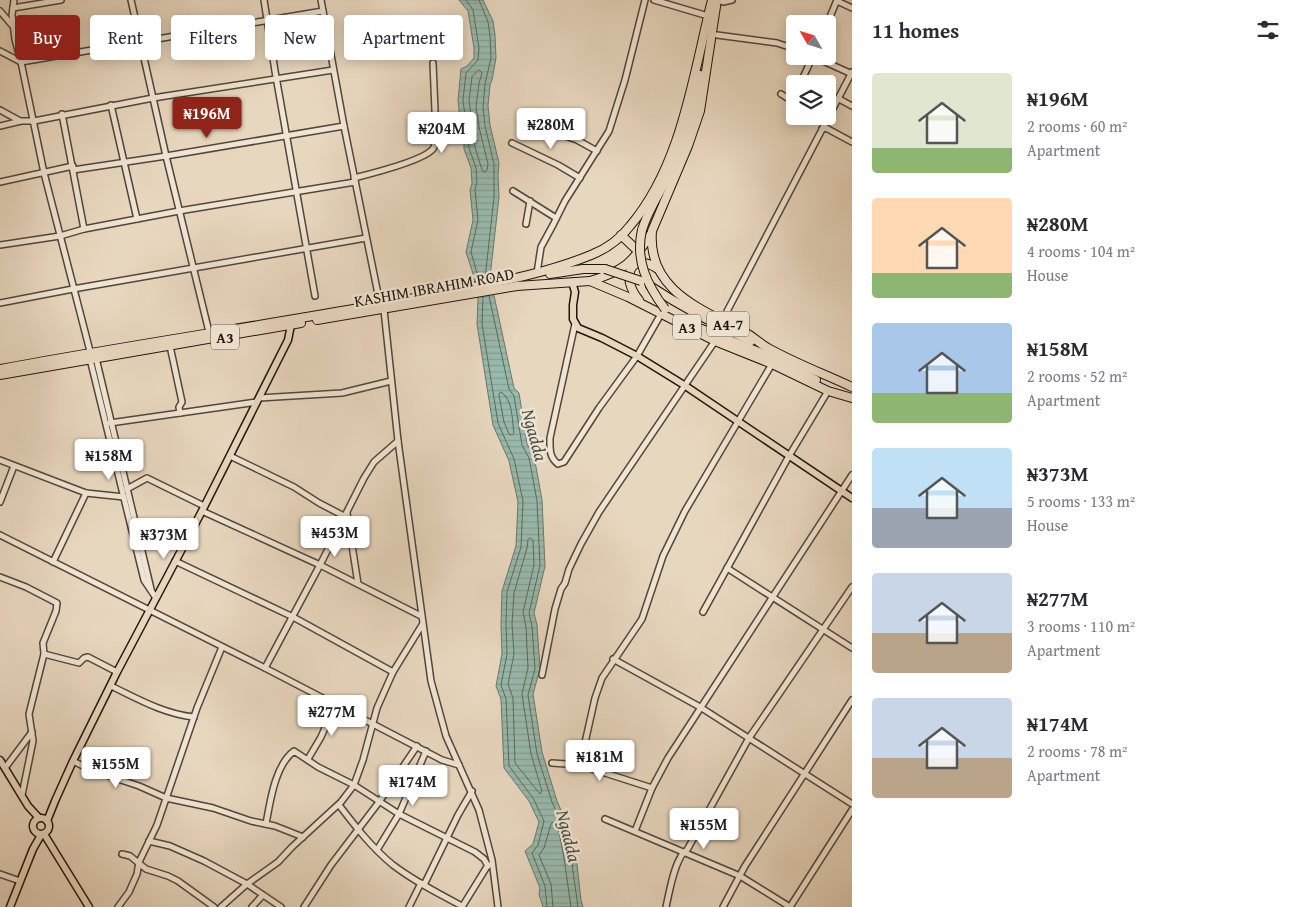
<!DOCTYPE html>
<meta charset="utf-8">
<style>
:root{--surface:#fff;--page:#f7f7f7;--text:#2b2b33;--muted:#7c7c81;--accent:#8f2418}
body{margin:0;font-family:"Gentium Book Plus",serif;background:var(--page);color:var(--text);height:100vh;display:flex;flex-direction:column;font-size:19px;white-space:nowrap}
*{box-sizing:border-box;margin:0}
p{font-size:16px;color:var(--muted)}
.icon{flex:none;width:28px;height:28px;fill:none;stroke:currentColor;stroke-width:2;stroke-linecap:round;stroke-linejoin:round}
.map{position:relative;flex:1;overflow:hidden}
.sheet{display:flex;flex-direction:column;background:var(--surface);width:450px}
.sheet>*{flex:none}
.top-card{position:absolute;left:15px;top:15px;width:475px;height:45px;display:flex;gap:10px}
.needle{width:32px;rotate:309deg}
.controls{position:absolute;left:786px;top:15px;display:grid;gap:10px}
.controls a{display:grid;place-items:center;width:50px;height:50px;border-radius:5px;background:var(--surface);box-shadow:0 2px 12px #0003;font-size:25px}
.price{position:absolute;translate:-50% -42px;padding:0 11px;border-radius:5px;background:#fff;color:#222;font-size:16px;line-height:32px;filter:drop-shadow(0 1px 2px #0008)}
.price::after{content:'';position:absolute;left:50%;top:30px;width:15px;height:11px;margin-left:-8px;background:inherit;clip-path:polygon(0 0,100% 0,50% 100%)}
.price.current{background:var(--accent);color:#fff}
ul{padding:0;list-style:none}
li{display:flex;align-items:center;gap:15px;height:125px;padding:0 20px}
li span{display:grid;place-items:center;flex:none;width:140px;height:100px;border-radius:5px;color:#555}
li>.icon{margin-inline-start:auto}
span .icon{width:60px;height:60px;fill:#fffc;stroke-width:1}
li b{font-size:21px}
h2{display:flex;justify-content:space-between;align-items:center;height:60px;padding:0 20px;font-size:21px}
.pill{padding:0 18px;border-radius:5px;background:var(--surface);box-shadow:0 2px 12px #0003;font-size:18px;line-height:45px}
.pill.current{background:var(--accent);color:#fff}
main{display:flex;flex:1;min-height:0}
.map>svg:first-child{display:block}
.water{fill:url(#water-rules);stroke:#68786c}
.lines{fill:none;stroke-linecap:round;stroke-linejoin:round}
.shore{stroke:#5c685c;stroke-width:1}
.minor-casing{stroke:#524638;stroke-width:8}
.major-casing{stroke:#20150b;stroke-width:9}
.highway-casing{stroke:#20150b;stroke-width:10}
.minor{stroke:#f0e5d5;stroke-width:5}
.major{stroke:#e8d7bf;stroke-width:6}
.highway{stroke:#e8d7bf;stroke-width:8}
.highway-bridge-casing{stroke:#20150b;stroke-width:10;stroke-linecap:butt}
.highway-bridge{stroke:#e8d7bf;stroke-width:8}
.labels{text-anchor:middle;dominant-baseline:central;stroke-width:4.5;stroke-linejoin:round;paint-order:stroke}
.shield{fill:#f0e5d5;stroke:#5e5348;stroke-width:1}
.shield-label{font-size:15px;font-weight:bold;fill:#20150b}
.street-label{font-size:16px;fill:#20150b;stroke:#f0e5d5}
.water-label{font-size:18px;font-style:italic;fill:#4a4f44;stroke:#f0e5d5}
</style>
<main>
<div class="map">
<svg width="852" height="907" viewBox="0 0 852 907">
<defs>
<pattern id="water-rules" width="6" height="5" patternUnits="userSpaceOnUse" patternTransform="scale(1.25)"><rect width="6" height="5" fill="#98baad"/><path d="M0 2.5h6" fill="none" stroke="#839f94"/></pattern>
</defs>
<rect width="100%" height="100%" fill="#e8d7bf"/>
<filter id="stains"><feTurbulence type="fractalNoise" baseFrequency=".004" numOctaves="4"/><feColorMatrix values="0 0 0 0 .2 0 0 0 0 .09 0 0 0 0 .02 0 0 0 .5 -.17"/></filter>
<radialGradient id="worn" r=".72"><stop offset=".6" stop-color="#630" stop-opacity="0"/><stop offset="1" stop-color="#630" stop-opacity=".3"/></radialGradient>
<!-- water -->
<polygon class="water" points="459,0 483,0 493,21 495,35 496,58 492,80 490,85 488,106 490,125 499,163 498,175 499,197 490,277 514,388 519,393 527,444 534,456 542,500 545,566 534,613 537,625 540,669 533,694 542,752 557,801 569,828 576,856 581,900 583,907 543,907 539,894 540,888 525,851 533,844 539,822 529,801 504,768 501,699 496,686 502,654 501,625 502,591 516,546 518,502 509,461 493,425 477,324 478,300 473,274 466,252 473,220 470,190 472,183 471,168 464,149 464,136 460,121 458,100 461,69 467,66 474,58 474,48 468,11"/>
<g class="lines">
<!-- shore -->
<g class="shore">
<polyline points="466,0 473,10 479,48 478,60 466,73 463,100 469,148 476,168 477,182 475,190 478,220 471,252 479,280"/>
<polyline points="479,0 488,22 490,36 491,58 485,84 483,107 485,126 494,164 494,197 485,279"/>
<polygon points="479,70 482,73 479,83 476,107 479,127 488,164 487,170 485,172 482,170 475,147 469,100 472,77"/>
<polyline points="489,296 509,389 514,396 522,445 529,458 537,501 540,565 529,613 532,626 535,669 528,695 537,754 552,802 565,830 571,857 578,907"/>
<polyline points="483,297 482,324 498,423 514,459 523,501 521,547 507,592 506,624 507,654 501,685 506,699 509,766 533,798 544,821 538,845 532,853 545,886 547,907"/>
<path d="M501,392C513,399 512,420 514,433L512,435L509,434L504,422L499,395Z"/>
<polygon points="530,538 533,540 534,565 523,612 526,627 528,668 522,694 531,754 542,791 540,794 515,763 513,698 508,684 514,654 512,624 514,593 527,548 528,540"/>
<polyline points="553,907 551,884 539,855 544,848 551,824 553,822 559,832 564,858 571,907"/>
</g>
<defs>
<g id="minor">
<polyline points="14,0 12,15 15,39 21,62 44,173 91,355"/>
<polyline points="131,0 166,156 210,336"/>
<polyline points="264,0 275,71 315,296"/>
<polyline points="321,0 344,126 380,304"/>
<polyline points="654,0 708,16"/>
<polyline points="717,0 723,2 732,0"/>
<polyline points="837,1 852,8"/>
<polyline points="13,8 61,0"/>
<polyline points="0,11 12,25"/>
<polyline points="827,24 837,0"/>
<polyline points="717,35 777,43 795,49"/>
<polyline points="0,51 21,62 323,11"/>
<polyline points="812,56 852,74"/>
<polyline points="800,84 813,56"/>
<polyline points="781,94 795,103"/>
<polyline points="839,99 852,106"/>
<polyline points="111,105 137,219"/>
<polyline points="0,110 20,121"/>
<polyline points="62,114 84,229"/>
<polyline points="818,116 826,121"/>
<polyline points="521,121 577,140 597,151"/>
<polyline points="0,126 21,121 34,121 153,98 333,70"/>
<polyline points="822,129 826,128 852,142"/>
<polyline points="512,143 558,165 580,178"/>
<polyline points="73,170 166,156 344,126"/>
<path d="M354,178C370,174 421,161 432,150C436,146 435,141 436,135L433,63"/>
<polyline points="0,182 73,166"/>
<polyline points="513,191 556,218"/>
<polyline points="526,224 530,201"/>
<polyline points="0,245 60,236 84,229 179,211 355,182"/>
<polyline points="537,273 541,247 553,225 565,201 609,131 625,80 645,0"/>
<polyline points="0,303 73,289 366,238"/>
<polyline points="384,310 398,441 431,681 446,736 479,810 492,860 498,907"/>
<polyline points="722,321 852,72"/>
<path d="M575,324L550,438C550,449 549,457 558,464L564,462L599,408L637,356L661,314"/>
<polyline points="170,346 182,402 179,407 180,413 257,402"/>
<polyline points="96,358 151,589"/>
<polyline points="90,359 144,580 156,598"/>
<polyline points="259,398 342,393 391,381"/>
<polyline points="110,423 180,413"/>
<polyline points="230,456 294,487 319,503 344,516"/>
<polyline points="0,460 86,493 124,497"/>
<polyline points="127,489 147,478 204,506"/>
<polyline points="0,502 14,466"/>
<polyline points="202,511 320,565 421,616"/>
<polyline points="347,513 358,584"/>
<polyline points="0,535 265,668 442,760 459,765"/>
<polyline points="175,561 293,617 393,672"/>
<polyline points="53,562 86,493"/>
<polyline points="727,568 852,648"/>
<polyline points="0,577 26,587 57,603 56,611 43,643 44,654 29,714 33,741 22,795"/>
<polyline points="703,612 789,456 828,391"/>
<polyline points="44,654 79,663 84,658 88,657 117,672"/>
<polyline points="613,659 700,707 852,804"/>
<polyline points="265,668 320,565 364,478 374,462 398,441"/>
<polyline points="542,675 555,609 561,589 565,583 569,569 581,544 599,512 715,341"/>
<path d="M111,686C138,699 164,714 194,717"/>
<polyline points="308,759 321,737 335,705"/>
<polyline points="73,761 91,770 139,786 166,798 213,808 251,821 275,826 303,837"/>
<polyline points="552,763 580,765 652,788"/>
<polyline points="580,765 595,698 602,678 642,619 663,556 685,511 772,364"/>
<polyline points="5,768 32,732"/>
<path d="M339,805C355,826 372,848 393,865C414,881 439,894 462,906"/>
<polyline points="605,819 740,876 790,907"/>
<path d="M266,824C270,802 275,765 294,751L318,767L354,785L399,814L475,852L484,859L488,866"/>
<polyline points="635,831 652,788 668,758 852,475"/>
<polyline points="149,841 170,846 204,861 247,884 281,907"/>
<polyline points="377,850 399,814 426,751"/>
<polyline points="122,854 130,856 146,869 168,876 178,881 214,907"/>
<polyline points="0,874 20,881"/>
<polyline points="424,885 458,815 472,791"/>
<polyline points="118,907 129,892 137,874 139,862 157,825 197,708 222,647"/>
<polyline points="221,907 247,884 278,862 292,847 341,802 354,785 363,760 377,708 393,672 422,625"/>
<polyline points="252,907 262,896"/>
<polyline points="304,907 331,865 379,802 417,746"/>
<polyline points="409,907 421,883"/>
<polyline points="462,907 488,865"/>
<path d="M666,907C669,894 675,856 687,850L749,738L852,587"/>
<polyline points="723,907 745,866 852,700"/>
<polyline points="790,907 852,810"/>
</g>
<g id="major">
<polyline points="572,282 575,292 573,305 573,319 578,328 602,338 637,356 684,385 852,498"/>
<polyline points="0,760 28,806 39,818"/>
<circle cx="41" cy="826" r="8"/>
<polyline points="47,821 55,801 73,761 117,672 202,511 288,340 291,325"/>
<polyline points="44,834 89,907"/>
<polyline points="10,907 33,849 41,835"/>
</g>
<g id="highway">
<path d="M717,0L700,111L688,146L652,231C647,291 702,309 746,333C754,337 760,344 768,348C795,363 824,374 852,387"/>
<path d="M642,230C648,210 660,193 669,174C685,143 694,110 700,75"/>
<polyline points="621,235 639,252"/>
<polyline points="550,274 583,269 605,269"/>
<path d="M590,281C624,271 632,263 651,234"/>
<path d="M650,286C682,307 716,325 751,341"/>
<path d="M639,300C620,278 630,250 658,269"/>
<polyline points="317,320 517,286 590,281 628,297 715,341 772,364 828,391 852,398"/>
<polyline points="699,328 774,358 816,380"/>
<path d="M0,369C119,347 239,329 359,308C393,302 427,296 461,289C505,281 549,272 591,255C606,249 620,239 630,226C682,165 693,75 712,0"/>
<polyline points="0,375 301,323"/>
</g>
</defs>
<!-- minor casing -->
<use href="#minor" class="minor-casing"/>
<!-- major casing -->
<use href="#major" class="major-casing"/>
<!-- highway casing -->
<use href="#highway" class="highway-casing"/>
<!-- minor -->
<use href="#minor" class="minor"/>
<!-- major -->
<use href="#major" class="major"/>
<!-- highway -->
<use href="#highway" class="highway"/>
<defs>
<g id="highway-bridge">
<path d="M642,230C635,260 647,285 665,309"/>
<polyline points="605,269 641,281"/>
</g>
</defs>
<!-- highway-bridge casing -->
<use href="#highway-bridge" class="highway-bridge-casing"/>
<!-- highway-bridge -->
<use href="#highway-bridge" class="highway-bridge"/>
</g>
<g class="labels">
<!-- shield labels -->
<g class="shield">
<rect x="707" y="311.5" width="42" height="25" rx="4"/>
<rect x="673" y="314.5" width="28" height="25" rx="4"/>
<rect x="211" y="324.5" width="28" height="25" rx="4"/>
</g>
<g class="shield-label">
<text x="728" y="324">A4-7</text>
<text x="687" y="327">A3</text>
<text x="225" y="337">A3</text>
</g>
<!-- street labels -->
<g class="street-label">
<text transform="translate(434 287) rotate(-10)">KASHIM IBRAHIM ROAD</text>
</g>
<!-- water labels -->
<g class="water-label">
<text transform="translate(535 435) rotate(75)">Ngadda</text>
<text transform="translate(569 836) rotate(76)">Ngadda</text>
</g>
</g>
<rect width="100%" height="100%" filter="url(#stains)"/>
<rect width="100%" height="100%" fill="url(#worn)"/>
</svg>
<div class="controls">
<a><svg class="needle" viewBox="-14 -14 28 28"><path d="M0-13l5 13h-10z" fill="#e53935"/><path d="M0 13l5-13h-10z" fill="#7c7c81"/></svg></a>
<a><svg class="icon" aria-label="layers" viewBox="0 0 24 24"><path d="M12 4l9 5-9 5-9-5zM3 14l9 5 9-5"/></svg></a>
</div>
<b class="price current" style="left:207px;top:139px">₦196M</b>
<b class="price" style="left:551px;top:150px">₦280M</b>
<b class="price" style="left:442px;top:154px">₦204M</b>
<b class="price" style="left:109px;top:481px">₦158M</b>
<b class="price" style="left:335px;top:558px">₦453M</b>
<b class="price" style="left:164px;top:560px">₦373M</b>
<b class="price" style="left:332px;top:737px">₦277M</b>
<b class="price" style="left:600px;top:782px">₦181M</b>
<b class="price" style="left:116px;top:789px">₦155M</b>
<b class="price" style="left:413px;top:807px">₦174M</b>
<b class="price" style="left:704px;top:850px">₦155M</b>
<div class="top-card">
<a class="pill current">Buy</a>
<a class="pill">Rent</a>
<a class="pill">Filters</a>
<a class="pill">New</a>
<a class="pill">Apartment</a>
</div>
</div>
<section class="sheet">
<h2>11 homes<svg class="icon" aria-label="filters" viewBox="0 0 24 24"><path d="M4 7h16M4 17h16"/><circle cx="9" cy="7" r="2"/><circle cx="15" cy="17" r="2"/></svg></h2>
<ul>
<li><span style="background:linear-gradient(#dfe7d0 75%,#8fb573 0)"><svg class="icon" aria-label="home" viewBox="0 0 24 24"><path d="M3 11l9-7 9 7M6 9v11h12V9"/></svg></span><div><b>₦196M</b><p>2 rooms · 60 m²</p><p>Apartment</p></div></li>
<li><span style="background:linear-gradient(#ffd9b3 75%,#8fb573 0)"><svg class="icon" aria-label="home" viewBox="0 0 24 24"><path d="M3 11l9-7 9 7M6 9v11h12V9"/></svg></span><div><b>₦280M</b><p>4 rooms · 104 m²</p><p>House</p></div></li>
<li><span style="background:linear-gradient(#a9c7e8 70%,#8fb573 0)"><svg class="icon" aria-label="home" viewBox="0 0 24 24"><path d="M3 11l9-7 9 7M6 9v11h12V9"/></svg></span><div><b>₦158M</b><p>2 rooms · 52 m²</p><p>Apartment</p></div></li>
<li><span style="background:linear-gradient(#bfe0f5 60%,#9aa5b1 0)"><svg class="icon" aria-label="home" viewBox="0 0 24 24"><path d="M3 11l9-7 9 7M6 9v11h12V9"/></svg></span><div><b>₦373M</b><p>5 rooms · 133 m²</p><p>House</p></div></li>
<li><span style="background:linear-gradient(#c9d6e8 60%,#b9a48a 0)"><svg class="icon" aria-label="home" viewBox="0 0 24 24"><path d="M3 11l9-7 9 7M6 9v11h12V9"/></svg></span><div><b>₦277M</b><p>3 rooms · 110 m²</p><p>Apartment</p></div></li>
<li><span style="background:linear-gradient(#c9d6e8 60%,#b9a48a 0)"><svg class="icon" aria-label="home" viewBox="0 0 24 24"><path d="M3 11l9-7 9 7M6 9v11h12V9"/></svg></span><div><b>₦174M</b><p>2 rooms · 78 m²</p><p>Apartment</p></div></li>
</ul>
</section>
</main>
